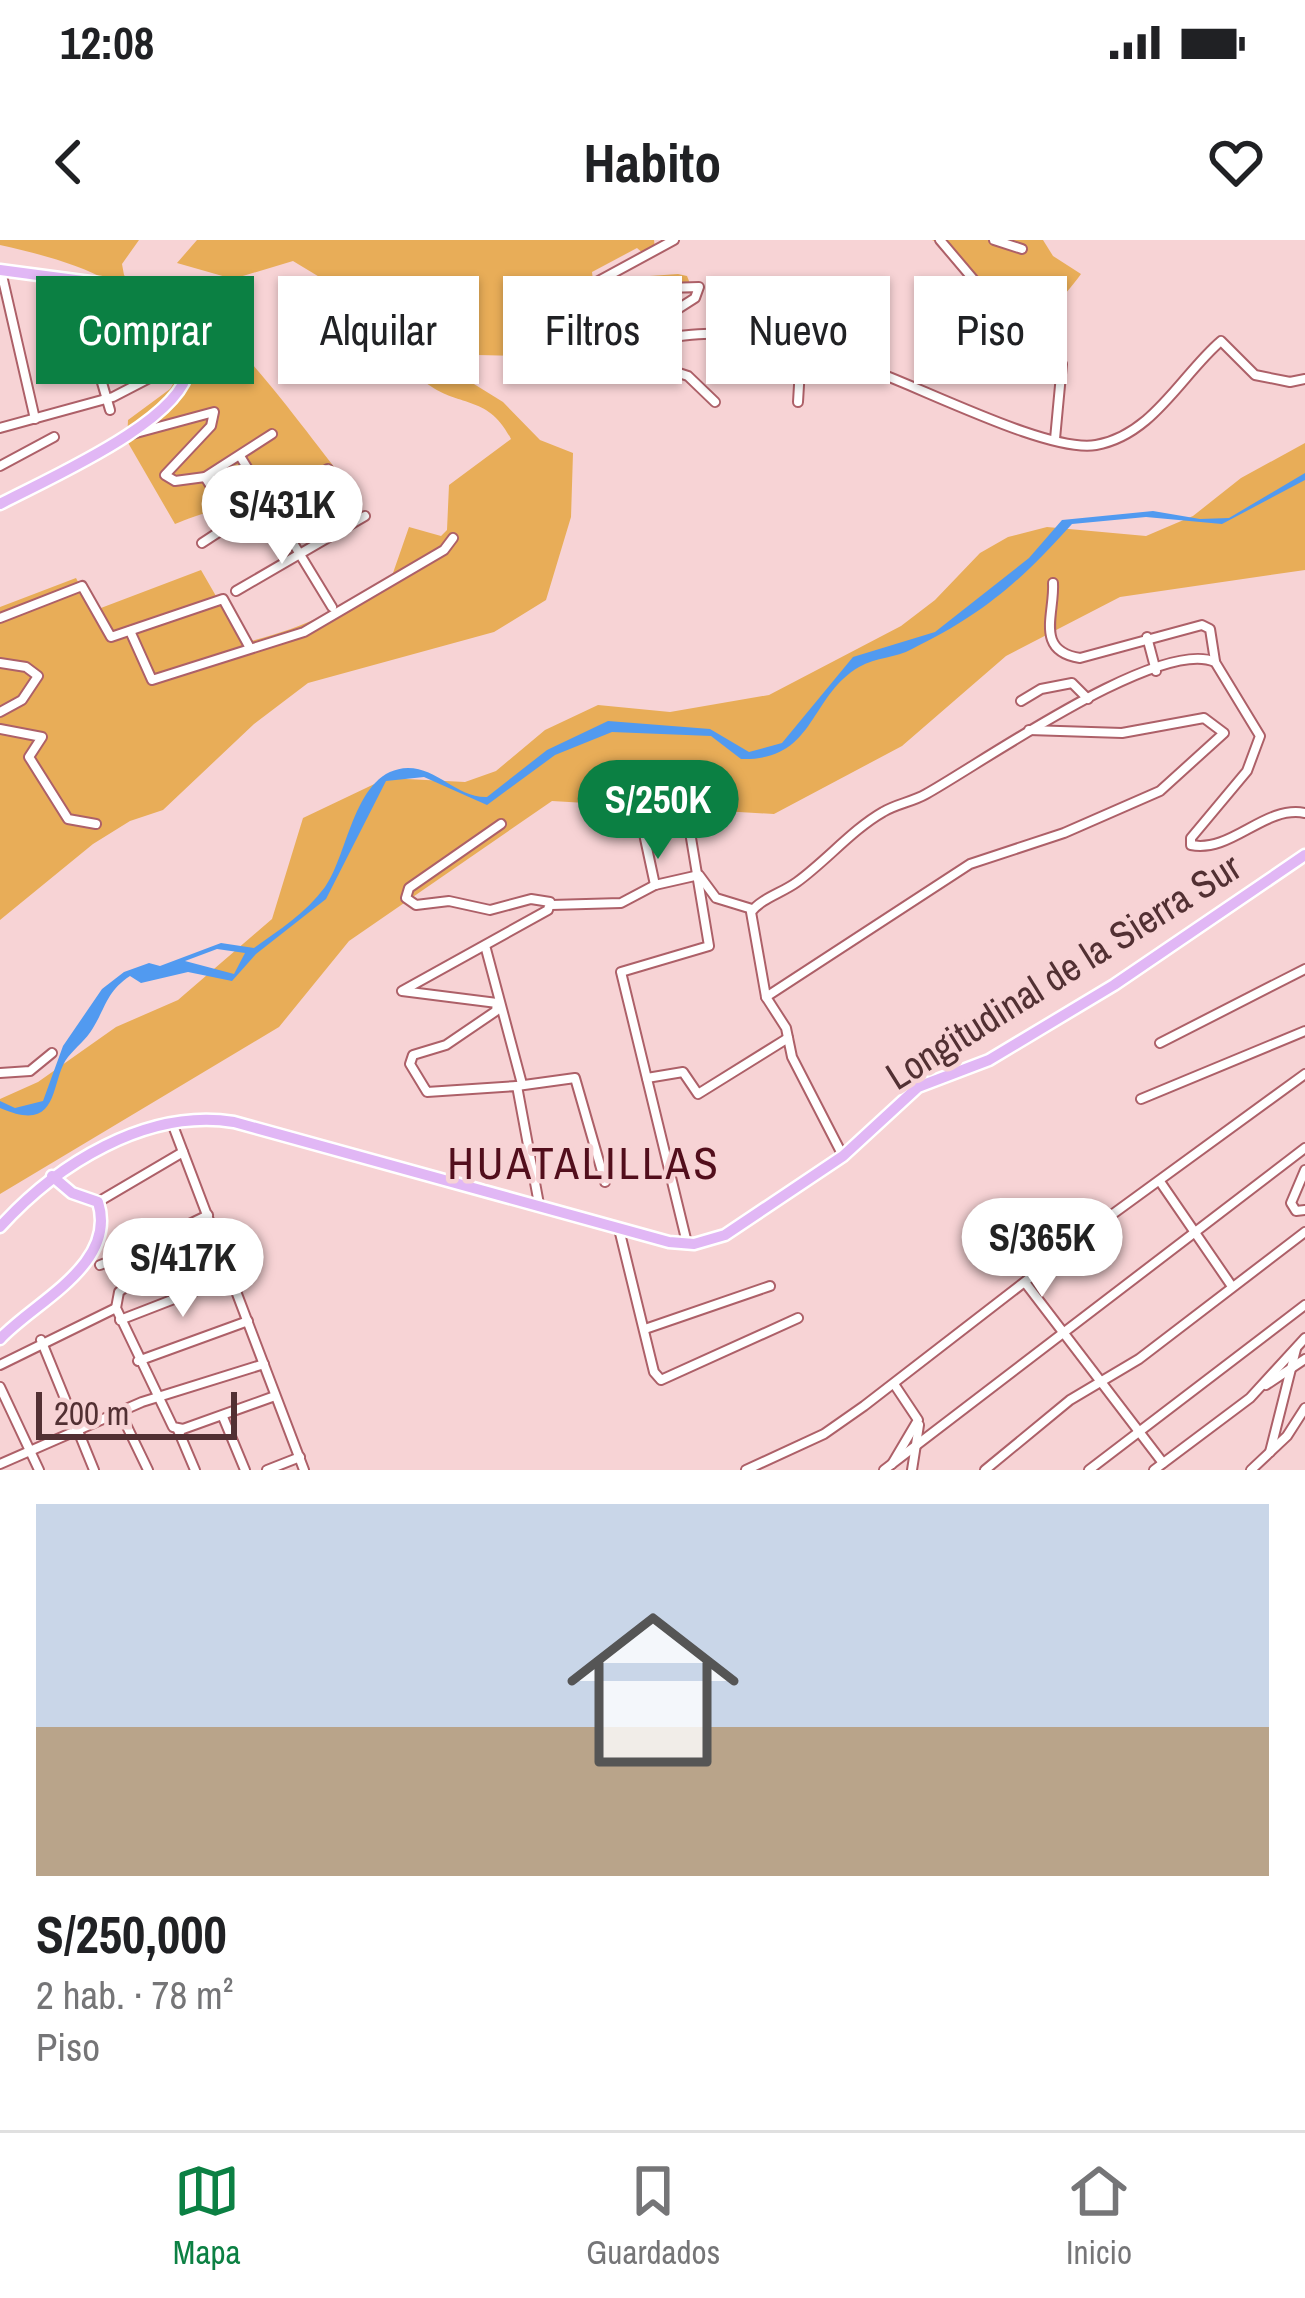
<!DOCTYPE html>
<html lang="es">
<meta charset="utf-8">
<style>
:root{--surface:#fff;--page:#f6f6f6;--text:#202124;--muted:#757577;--line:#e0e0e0;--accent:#0b8043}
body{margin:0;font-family:"Archivo Narrow",sans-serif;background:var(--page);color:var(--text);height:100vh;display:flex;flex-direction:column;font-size:45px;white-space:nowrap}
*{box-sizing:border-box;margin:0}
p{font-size:39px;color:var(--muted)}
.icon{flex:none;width:66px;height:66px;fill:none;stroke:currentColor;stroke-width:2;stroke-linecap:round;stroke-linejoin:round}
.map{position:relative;height:1230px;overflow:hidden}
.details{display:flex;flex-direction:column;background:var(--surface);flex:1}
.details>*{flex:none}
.top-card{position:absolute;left:36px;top:36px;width:1233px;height:108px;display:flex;gap:24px}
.scale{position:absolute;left:36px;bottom:30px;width:201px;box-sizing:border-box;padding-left:12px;border:6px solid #523033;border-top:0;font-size:33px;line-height:42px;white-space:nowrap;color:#523033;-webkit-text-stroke:9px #f7d3d5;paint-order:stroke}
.price{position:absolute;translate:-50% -102px;padding:0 27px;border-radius:42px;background:#fff;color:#222;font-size:39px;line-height:78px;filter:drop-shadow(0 3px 6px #0008)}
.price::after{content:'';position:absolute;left:50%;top:72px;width:36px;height:27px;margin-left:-18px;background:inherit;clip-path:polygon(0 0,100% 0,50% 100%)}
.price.active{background:var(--accent);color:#fff}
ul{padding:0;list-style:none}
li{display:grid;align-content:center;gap:24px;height:636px;padding:0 36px}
li span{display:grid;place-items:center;height:372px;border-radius:0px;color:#555}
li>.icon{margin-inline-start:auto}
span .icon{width:216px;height:216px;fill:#fffc;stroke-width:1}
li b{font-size:51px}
.pill{padding:0 42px;border-radius:0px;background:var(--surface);box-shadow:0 3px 9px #0004;font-size:42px;line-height:108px}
.pill.active{background:var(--accent);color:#fff}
.status{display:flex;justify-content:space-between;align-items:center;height:84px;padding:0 60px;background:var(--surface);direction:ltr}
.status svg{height:33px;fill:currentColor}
header{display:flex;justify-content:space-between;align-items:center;height:156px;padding:0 36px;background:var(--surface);font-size:54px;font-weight:700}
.tab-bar{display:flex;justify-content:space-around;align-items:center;height:168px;border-top:3px solid var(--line);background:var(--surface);font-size:33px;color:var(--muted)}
.tab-bar a{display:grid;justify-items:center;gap:6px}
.tab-bar .active{color:var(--accent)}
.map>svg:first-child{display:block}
.green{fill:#e8ad58}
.water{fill:#519af0;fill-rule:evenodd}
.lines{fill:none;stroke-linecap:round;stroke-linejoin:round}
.minor-casing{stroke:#ad6068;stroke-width:12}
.major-casing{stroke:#fff;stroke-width:15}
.minor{stroke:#fff;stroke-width:8}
.major{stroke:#e1b7f5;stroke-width:10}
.labels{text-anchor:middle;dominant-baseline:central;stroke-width:9;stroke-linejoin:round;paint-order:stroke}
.street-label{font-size:39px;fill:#523033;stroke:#f7d3d5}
.quarter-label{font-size:45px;letter-spacing:3px;fill:#520e1c;stroke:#f7d3d5}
</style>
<div class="status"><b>12:08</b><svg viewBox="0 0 49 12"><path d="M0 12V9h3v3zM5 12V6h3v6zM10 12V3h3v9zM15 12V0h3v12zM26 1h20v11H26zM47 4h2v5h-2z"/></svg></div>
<header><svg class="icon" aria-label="back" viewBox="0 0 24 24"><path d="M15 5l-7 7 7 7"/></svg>Habito<svg class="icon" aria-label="heart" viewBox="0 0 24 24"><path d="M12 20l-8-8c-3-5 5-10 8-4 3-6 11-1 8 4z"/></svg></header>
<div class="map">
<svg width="1305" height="1230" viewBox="0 0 1305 1230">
<rect width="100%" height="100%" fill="#f7d3d5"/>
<!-- green -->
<g class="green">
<path d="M0,0H139L122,24L124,35L147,65C165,70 185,65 202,76C247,107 314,203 351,248L360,267C339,273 326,253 306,252C274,251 205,271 175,284L127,201L128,180L170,149L181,131C175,120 178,106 171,96C130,37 66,20 0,5Z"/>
<path d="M197,0H654L655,9L645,15L637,8L592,32L593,40L678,34L687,36L691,46L609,96L605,103L612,108L597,118L478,115L461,136L503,162L540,200L573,213L571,277L546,360L494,392L308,443L254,484L163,570L130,581L93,604L0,680V367L76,338L93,371L201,330L243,403C296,391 350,367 393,333L409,287L441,296L447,290L449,245L511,199C487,153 459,169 425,142L426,110L381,98L372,61L363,52L336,47L293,21L233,39L177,23Z"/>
<path d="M932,0H1043L1053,16L1081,34C1008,135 991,24 932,0Z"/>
<polygon points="1305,203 1305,330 1120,357 1006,416 902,506 774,574 552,561 349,701 279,787 0,954 0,859 38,842 116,787 178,760 272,679 303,578 387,538 465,542 496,531 545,490 598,465 670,472 769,455 901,386 935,360 980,313 1008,297 1047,287 1146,296 1193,276 1241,238"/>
</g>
<!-- water -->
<path class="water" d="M1305,233V240L1222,284L1146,277L1072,284C1021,341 982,375 912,409C896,418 876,417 859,427C808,457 816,521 741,519L711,496L612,492L555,515L487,565L424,537L386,541L326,659L256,714L232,741L188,732L141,743L130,736C107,751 106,767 93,788C86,800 76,807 68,817C49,841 62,895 0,868V861L15,868L43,861L63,806L102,749L124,732L149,723L160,726L221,703L254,708C279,690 306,673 325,647C349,614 354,529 408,528C438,528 457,558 487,557L547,510L608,481L710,489L749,512L782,503L853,417L935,392L1029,318L1062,280L1153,271L1200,279L1229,278ZM217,709L245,713L234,734L185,721Z"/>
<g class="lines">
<defs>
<g id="minor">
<polyline points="674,0 593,44 602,50 699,47 695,58 612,111 688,136 715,162"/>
<polyline points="940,0 990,59 1043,96 1062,124 1055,199"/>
<polyline points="994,0 1022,9"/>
<polyline points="1,31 35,179"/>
<polyline points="72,40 110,170"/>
<path d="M635,93C660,104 691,91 717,94C754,97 799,107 835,117C898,134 1043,214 1096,205C1153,195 1182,134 1221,101L1255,135L1290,142L1305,139"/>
<polyline points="798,162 801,111"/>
<polyline points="0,188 113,157 165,130"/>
<polyline points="125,196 214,172 211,186 165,235 175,241 205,237 257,256 260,265 202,303"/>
<polyline points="240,216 332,367"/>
<polyline points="0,226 54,197"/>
<polyline points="269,264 328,229"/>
<polyline points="235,284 205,237 272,194"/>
<path d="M1053,343C1055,373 1034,411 1080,418L1202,385L1210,389L1215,421"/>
<polyline points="236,351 365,276"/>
<polyline points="0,378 82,346 111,397 223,359 250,408"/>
<polyline points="130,391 152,440 304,392 444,310 453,298"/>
<polyline points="1147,397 1156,431"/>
<polyline points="0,423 26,427 38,436 22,460 0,472"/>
<polyline points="1021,461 1041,449 1072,443 1088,459"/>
<polyline points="0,489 42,497 29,517 68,579 96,584"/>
<polyline points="641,580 655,645"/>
<polyline points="501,584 409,648 406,658 416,665 449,661 490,670 531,659 550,662 548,670 402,751 497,763 496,771 446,805 413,815 410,824 427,852 517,846 539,964"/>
<polyline points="551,665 621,663 655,645 699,635 716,658 752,669"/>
<polyline points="486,709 522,844"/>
<path d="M766,757L751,672C762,658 782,653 797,642C826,621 853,589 883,572C896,564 912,562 926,554C979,525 1159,397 1215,422L1260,496L1247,531L1191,598V605C1232,613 1264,565 1305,573"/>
<polyline points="1160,803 1305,729"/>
<polyline points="0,833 30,831 52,813"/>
<polyline points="647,838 683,832 698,854 788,798"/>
<polyline points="517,846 575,838 605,942"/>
<polyline points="1141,859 1305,791"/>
<polyline points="172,883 304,1230"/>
<polyline points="843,916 792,817 786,788 766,757 970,624 1064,593 1160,551 1224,493 1204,478 1122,493 1029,490"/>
<polyline points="1305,930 1291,963 1296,971 1305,970"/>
<polyline points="1161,943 1231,1045"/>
<polyline points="98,962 183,912"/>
<polyline points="619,989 654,1132 661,1140 798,1078"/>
<polyline points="687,1003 621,732 709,706 691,598"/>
<polyline points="124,1016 208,975"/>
<polyline points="100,1025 124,1016 130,1043 119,1052 116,1068 173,1187 183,1189 275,1156"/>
<polyline points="1027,1045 1163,1223"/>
<polyline points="120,1080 231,1037"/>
<polyline points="645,1089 770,1046"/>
<polyline points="41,1100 94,1230"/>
<polyline points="138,1121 248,1081"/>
<polyline points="0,1125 116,1068"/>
<polyline points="1266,1145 1305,1119"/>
<polyline points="0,1147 39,1230"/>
<polyline points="120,1172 148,1230"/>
<polyline points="223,1177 245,1230"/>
<polyline points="178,1190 195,1230"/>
<polyline points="1270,1212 1296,1109"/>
<polyline points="0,1224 142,1162 264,1124"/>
<polyline points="892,1224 918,1180 894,1144"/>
<polyline points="267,1230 300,1217"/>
<polyline points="746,1230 824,1194 864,1166 1106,979 1305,834"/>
<polyline points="884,1230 1305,908"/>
<polyline points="912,1230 919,1185"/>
<polyline points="985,1230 1070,1160 1139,1119 1305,992"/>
<polyline points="1089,1230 1305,1065"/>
<polyline points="1154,1230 1250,1158 1305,1098"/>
<polyline points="1251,1230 1287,1196 1305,1168"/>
</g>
<g id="major">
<path d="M0,30L113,45L170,98L188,129C182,181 45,240 0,264"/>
<path d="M0,987C56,925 146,868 234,882L669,1002L694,1004L725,995L843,916L918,847L989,820L1114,745L1305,615"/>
<path d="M0,1099C34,1062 118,1025 98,962L72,953L52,936"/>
</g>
</defs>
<!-- minor casing -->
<use href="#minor" class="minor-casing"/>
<!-- major casing -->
<use href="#major" class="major-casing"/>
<!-- minor -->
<use href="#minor" class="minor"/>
<!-- major -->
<use href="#major" class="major"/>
</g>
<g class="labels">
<!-- street labels -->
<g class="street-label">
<text transform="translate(1063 731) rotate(-32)">Longitudinal de la Sierra Sur</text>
</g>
<!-- quarter labels -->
<g class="quarter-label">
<text x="584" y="922">HUATALILLAS</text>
</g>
</g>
</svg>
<div class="scale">200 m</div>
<b class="price" style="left:282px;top:327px">S/431K</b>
<b class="price active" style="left:658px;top:622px">S/250K</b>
<b class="price" style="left:1042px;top:1060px">S/365K</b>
<b class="price" style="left:183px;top:1080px">S/417K</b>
<div class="top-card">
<a class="pill active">Comprar</a>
<a class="pill">Alquilar</a>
<a class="pill">Filtros</a>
<a class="pill">Nuevo</a>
<a class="pill">Piso</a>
</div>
</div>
<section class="details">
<ul>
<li><span style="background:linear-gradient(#c9d6e8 60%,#b9a48a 0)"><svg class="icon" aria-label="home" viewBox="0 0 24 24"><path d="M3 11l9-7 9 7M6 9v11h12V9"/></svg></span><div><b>S/250,000</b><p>2 hab. · 78 m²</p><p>Piso</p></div></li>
</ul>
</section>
<nav class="tab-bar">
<a class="active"><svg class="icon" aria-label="map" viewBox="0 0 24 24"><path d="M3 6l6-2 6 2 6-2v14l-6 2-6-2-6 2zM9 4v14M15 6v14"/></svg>Mapa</a>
<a><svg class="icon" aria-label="saved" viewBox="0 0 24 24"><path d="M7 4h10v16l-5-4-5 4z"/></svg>Guardados</a>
<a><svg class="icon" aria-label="home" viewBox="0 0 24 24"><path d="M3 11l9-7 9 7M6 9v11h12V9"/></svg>Inicio</a>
</nav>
